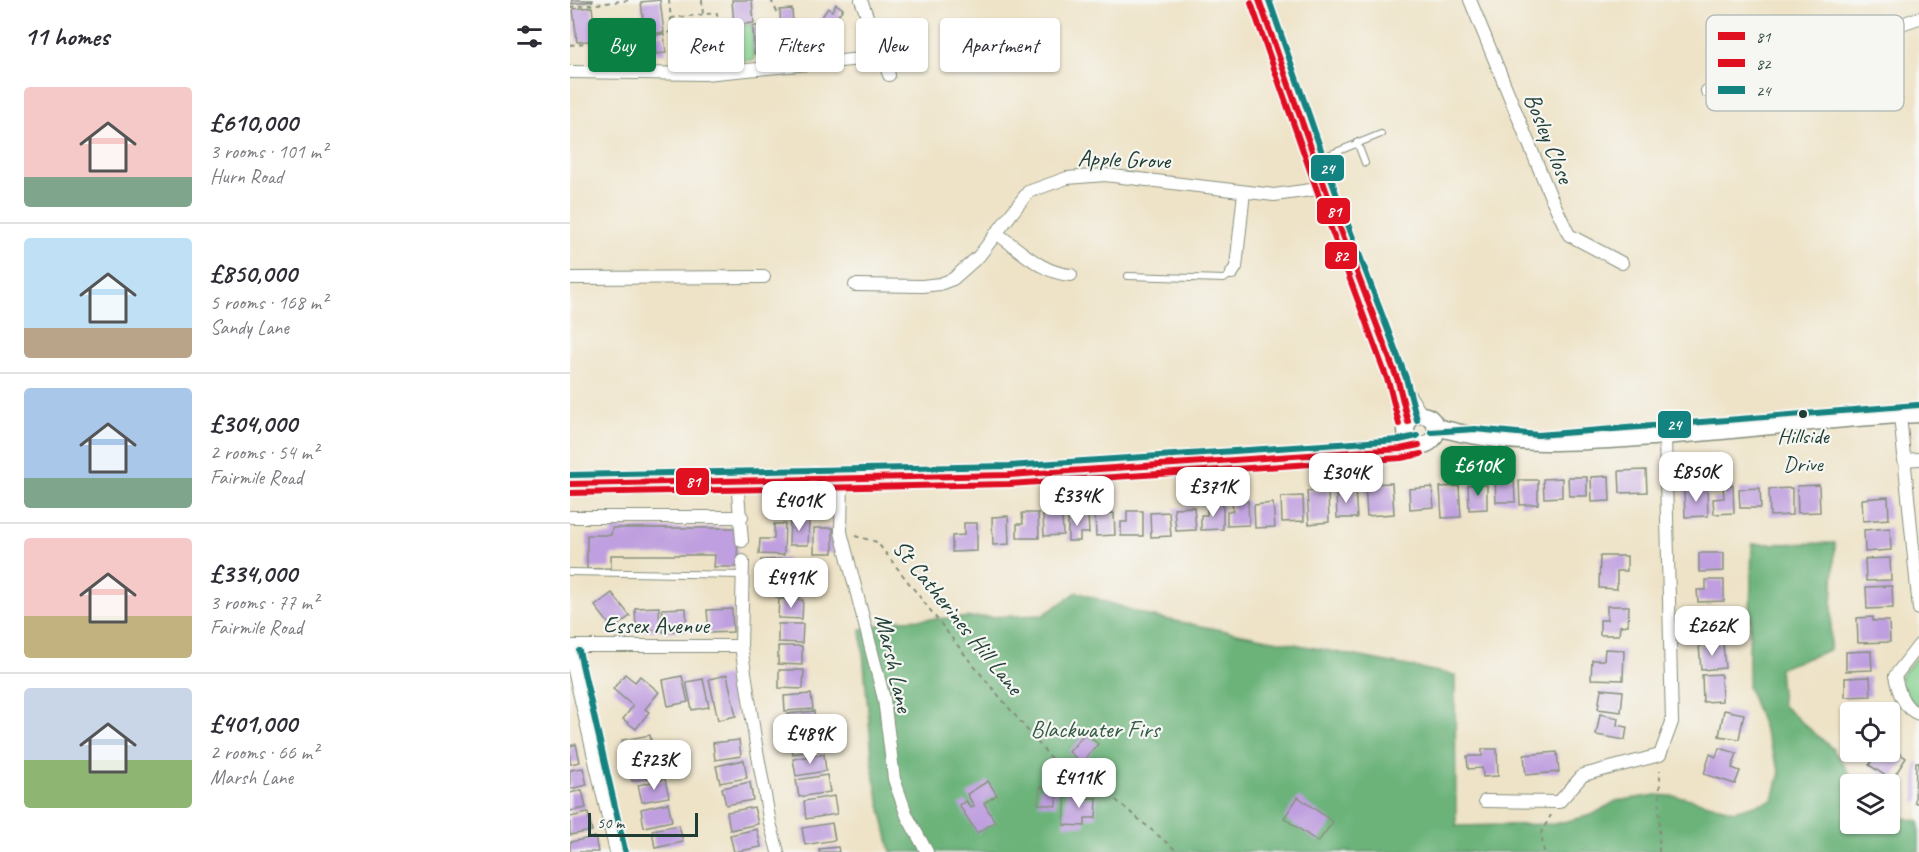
<!DOCTYPE html>
<meta charset="utf-8">
<style>
:root{--surface:#fff;--page:#f2f2f3;--text:#2b2b33;--muted:#7c7c81;--line:#e1e1e2;--accent:#0b8043}
body{margin:0;font-family:Caveat,sans-serif;background:var(--page);color:var(--text);height:100vh;display:flex;flex-direction:column;font-size:22px;white-space:nowrap}
*{box-sizing:border-box;margin:0}
p{font-size:20px;color:var(--muted)}
.icon{flex:none;width:33px;height:33px;fill:none;stroke:currentColor;stroke-width:2;stroke-linecap:round;stroke-linejoin:round}
.map{position:relative;flex:1;overflow:hidden}
.sheet{display:flex;flex-direction:column;background:var(--surface);width:570px}
.sheet>*{flex:none}
.top-card{position:absolute;left:18px;top:18px;width:570px;height:54px;display:flex;gap:12px}
.fabs{position:absolute;left:1270px;top:702px;display:grid;gap:12px}
.fabs a{display:grid;place-items:center;width:60px;height:60px;border-radius:6px;background:var(--surface);box-shadow:0 2px 4px #0004;font-size:30px}
.scale{position:absolute;left:18px;bottom:15px;width:110px;box-sizing:border-box;padding-left:6px;border:3px solid #1f3d34;border-top:0;font-size:16px;line-height:21px;white-space:nowrap;color:#1f3d34;-webkit-text-stroke:4px #f6f6f2;paint-order:stroke}
.price{position:absolute;translate:-50% -51px;padding:0 14px;border-radius:12px;background:#fff;color:#222;font-size:20px;line-height:39px;filter:drop-shadow(0 2px 3px #0008)}
.price::after{content:'';position:absolute;left:50%;top:36px;width:18px;height:14px;margin-left:-9px;background:inherit;clip-path:polygon(0 0,100% 0,50% 100%)}
.price.selected{background:var(--accent);color:#fff}
ul{padding:0;list-style:none}
li{display:flex;align-items:center;gap:18px;height:150px;padding:0 24px}
li+li{border-top:2px solid var(--line)}
li span{display:grid;place-items:center;flex:none;width:168px;height:120px;border-radius:6px;color:#555}
li>.icon{margin-inline-start:auto}
span .icon{width:72px;height:72px;fill:#fffc;stroke-width:1}
li b{font-size:26px}
h2{display:flex;justify-content:space-between;align-items:center;height:72px;padding:0 24px;font-size:26px}
.tag{padding:0 21px;border-radius:6px;background:var(--surface);box-shadow:0 2px 4px #0004;font-size:21px;line-height:54px}
.tag.selected{background:var(--accent);color:#fff}
main{display:flex;flex:1;min-height:0}
.map>svg:first-child{display:block}
.green{fill:#85d18f;stroke:#528762;stroke-width:1.5}
.forest{fill:#6cb37a;stroke:#467857;stroke-width:1.5}
.building{fill:#bf9fdf}
.lines{fill:none;stroke-linecap:round;stroke-linejoin:round}
.service-casing{stroke:#86907e;stroke-width:8}
.minor-casing{stroke:#86907e;stroke-width:14}
.tertiary-casing{stroke:#86907e;stroke-width:17}
.secondary-casing{stroke:#86907e;stroke-width:19}
.path{stroke:#86907e;stroke-width:2;stroke-dasharray:4.5 4.5;stroke-linecap:butt}
.service{stroke:#fff;stroke-width:6}
.minor{stroke:#fff;stroke-width:12}
.tertiary{stroke:#fff;stroke-width:15}
.secondary{stroke:#fff;stroke-width:16}
.bus-1-casing{stroke:#f6f6f2;stroke-width:10}
.bus-2-casing{stroke:#f6f6f2;stroke-width:10}
.bus-3-casing{stroke:#f6f6f2;stroke-width:10}
.bus-1{stroke:#e01021;stroke-width:6}
.bus-2{stroke:#e01021;stroke-width:6}
.bus-3{stroke:#128380;stroke-width:6}
.bus-dot{fill:#1f3d34;stroke:#f6f6f2;stroke-width:2}
.labels{text-anchor:middle;dominant-baseline:central;stroke-width:4.5;stroke-linejoin:round;paint-order:stroke}
.bus-label{font-size:22px;fill:#1f3d34;stroke:#f6f6f2}
.street-label{font-size:24px;fill:#1f3d34;stroke:#f6f6f2}
.park-label{font-size:24px;fill:#335b46;stroke:#f6f6f2}
.key{fill:#f6f6f2;stroke:#b6beb9;stroke-width:1.5}
.key-label{font-size:16px;fill:#1f3d34}
.line-badge{stroke:#f6f6f2;stroke-width:2}
.badge-label{font-size:16px;text-anchor:middle;font-weight:bold;fill:#fff}
</style>
<main>
<section class="sheet">
<h2>11 homes<svg class="icon" aria-label="filters" viewBox="0 0 24 24"><path d="M4 7h16M4 17h16"/><circle cx="9" cy="7" r="2"/><circle cx="15" cy="17" r="2"/></svg></h2>
<ul>
<li><span style="background:linear-gradient(#f6c9c9 75%,#7fa58c 0)"><svg class="icon" aria-label="home" viewBox="0 0 24 24"><path d="M3 11l9-7 9 7M6 9v11h12V9"/></svg></span><div><b>£610,000</b><p>3 rooms · 101 m²</p><p>Hurn Road</p></div></li>
<li><span style="background:linear-gradient(#bfe0f5 75%,#b9a48a 0)"><svg class="icon" aria-label="home" viewBox="0 0 24 24"><path d="M3 11l9-7 9 7M6 9v11h12V9"/></svg></span><div><b>£850,000</b><p>5 rooms · 168 m²</p><p>Sandy Lane</p></div></li>
<li><span style="background:linear-gradient(#a9c7e8 75%,#7fa58c 0)"><svg class="icon" aria-label="home" viewBox="0 0 24 24"><path d="M3 11l9-7 9 7M6 9v11h12V9"/></svg></span><div><b>£304,000</b><p>2 rooms · 54 m²</p><p>Fairmile Road</p></div></li>
<li><span style="background:linear-gradient(#f6c9c9 65%,#c2b280 0)"><svg class="icon" aria-label="home" viewBox="0 0 24 24"><path d="M3 11l9-7 9 7M6 9v11h12V9"/></svg></span><div><b>£334,000</b><p>3 rooms · 77 m²</p><p>Fairmile Road</p></div></li>
<li><span style="background:linear-gradient(#c9d6e8 60%,#8fb573 0)"><svg class="icon" aria-label="home" viewBox="0 0 24 24"><path d="M3 11l9-7 9 7M6 9v11h12V9"/></svg></span><div><b>£401,000</b><p>2 rooms · 66 m²</p><p>Marsh Lane</p></div></li>
</ul>
</section>
<div class="map">
<svg width="1349" height="852" viewBox="0 0 1349 852">
<rect width="100%" height="100%" fill="#f6f6f2"/>
<filter id="ink" filterUnits="userSpaceOnUse"><feTurbulence type="fractalNoise" baseFrequency=".0167" numOctaves="2"/><feDisplacementMap in="SourceGraphic" scale="12" xChannelSelector="R" yChannelSelector="G"/><feConvolveMatrix kernelMatrix="1 2 1 2 8 2 1 2 1" color-interpolation-filters="sRGB"/></filter>
<filter id="wash" filterUnits="userSpaceOnUse"><feTurbulence type="fractalNoise" baseFrequency=".008" numOctaves="4" result="noise"/><feDisplacementMap in="SourceGraphic" scale="24" xChannelSelector="R" yChannelSelector="G"/><feGaussianBlur stdDeviation="1.35" result="paint"/><feColorMatrix in="noise" values="0 0 0 0 0 0 0 0 0 0 0 0 0 0 0 0 0 1.4 0 .05"/><feComposite in="paint" operator="in"/></filter>
<g filter="url(#wash)">
<rect width="100%" height="100%" fill="#eee3c7"/>
<!-- green -->
<g class="green">
<polygon points="182,25 184,60 150,61 148,26"/>
<polygon points="1349,654 1349,707 1334,693 1330,677"/>
</g>
<!-- forest -->
<polygon class="forest" points="1265,543 1260,650 1209,668 1212,705 1263,749 1286,784 1281,784 1281,824 1320,824 1320,815 1349,821 1349,852 321,852 304,779 291,629 329,620 473,615 507,592 579,616 885,675 886,826 985,824 1022,815 1046,801 1086,795 1113,797 1164,811 1203,800 1210,772 1178,687 1182,544"/>
<g id="blocks">
<!-- building -->
<g class="building">
<polygon points="2,0 23,0 23,1 2,4"/>
<polygon points="90,0 94,32 75,35 71,2"/>
<polygon points="162,0 182,0 184,23 164,25"/>
<polygon points="266,4 273,9 268,15 271,17 249,50 235,41 258,8 262,11"/>
<polygon points="22,7 26,40 7,42 3,9"/>
<polygon points="222,9 224,43 211,43 210,10"/>
<polygon points="183,26 195,26 196,53 184,54"/>
<polygon points="141,27 143,45 109,46 107,32 114,32 114,29"/>
<polygon points="94,34 96,53 86,54 84,35"/>
<polygon points="64,39 66,50 55,52 54,40"/>
<polygon points="1076,470 1077,492 1050,493 1049,471"/>
<polygon points="1039,476 1040,501 1022,502 1021,477"/>
<polygon points="944,477 945,502 926,502 925,478"/>
<polygon points="998,477 1017,477 1017,496 999,496"/>
<polygon points="992,478 992,497 974,498 973,479"/>
<polygon points="949,480 968,480 968,504 950,505"/>
<polygon points="822,483 824,514 797,516 795,484"/>
<polygon points="898,485 917,485 917,509 899,510"/>
<polygon points="1163,485 1164,513 1144,514 1143,499 1154,498 1153,486"/>
<polygon points="1249,485 1250,512 1228,513 1227,486"/>
<polygon points="889,486 891,517 872,518 870,487"/>
<polygon points="862,487 864,507 840,509 839,489"/>
<polygon points="1190,488 1191,508 1170,508 1169,489"/>
<polygon points="1222,488 1222,515 1200,516 1199,489"/>
<polygon points="785,489 787,518 767,518 766,490"/>
<polygon points="1137,489 1138,516 1115,517 1114,490"/>
<polygon points="758,490 759,522 739,524 737,491"/>
<polygon points="733,496 734,521 712,522 711,497"/>
<polygon points="1318,497 1319,519 1293,521 1292,499"/>
<polygon points="662,501 678,501 679,525 657,526 657,512 663,511"/>
<polygon points="703,503 705,527 685,528 684,505"/>
<polygon points="653,504 653,529 631,530 631,515 637,515 637,505"/>
<polygon points="624,507 626,530 606,531 604,508"/>
<polygon points="557,511 573,511 573,536 551,536 551,522 557,522"/>
<polygon points="599,512 601,536 581,537 580,513"/>
<polygon points="452,513 468,513 469,538 447,538 447,524 453,524"/>
<polygon points="544,513 545,535 526,536 525,514"/>
<polygon points="492,514 493,535 474,536 473,515"/>
<polygon points="498,515 518,515 519,533 510,533 510,541 498,541"/>
<polygon points="438,516 439,544 423,545 422,517"/>
<polygon points="220,519 239,520 238,545 219,545"/>
<polygon points="394,523 407,523 407,551 382,552 382,536 394,535"/>
<polygon points="204,524 215,524 214,555 189,554 190,539 204,539"/>
<polygon points="42,528 168,528 167,567 144,567 145,555 41,555 41,568 17,569 17,535 41,535"/>
<rect x="244" y="528" width="19" height="25"/>
<polygon points="1320,528 1321,550 1295,552 1294,530"/>
<polygon points="1129,553 1154,553 1154,571 1129,572"/>
<polygon points="1030,556 1057,556 1057,571 1047,571 1047,589 1029,588"/>
<polygon points="1320,558 1321,580 1296,581 1295,559"/>
<polygon points="217,559 217,573 191,574 191,560"/>
<polygon points="207,578 231,579 231,597 206,597"/>
<polygon points="1136,580 1154,580 1154,601 1128,602 1127,590 1136,590"/>
<polygon points="1322,586 1323,608 1297,609 1296,587"/>
<polygon points="42,593 60,616 43,629 25,606"/>
<polygon points="209,599 233,600 232,619 208,618"/>
<polygon points="1037,606 1059,606 1058,625 1050,626 1049,635 1030,635 1030,620 1037,620"/>
<polygon points="89,607 90,630 66,631 65,608"/>
<polygon points="116,608 117,630 93,632 92,609"/>
<polygon points="162,609 163,632 139,633 137,610"/>
<polygon points="1155,611 1156,632 1129,633 1128,612"/>
<polygon points="1303,617 1303,621 1319,621 1320,642 1288,643 1287,618"/>
<polygon points="208,624 233,624 232,643 208,642"/>
<polygon points="1153,643 1155,668 1131,670 1129,645"/>
<polygon points="208,646 232,646 232,665 208,664"/>
<polygon points="1035,649 1054,650 1053,680 1021,679 1022,660 1034,660"/>
<polygon points="1301,651 1302,670 1276,671 1276,652"/>
<polygon points="209,670 234,670 233,689 209,688"/>
<polygon points="55,674 65,682 70,676 89,692 75,709 79,712 66,729 53,719 63,706 43,689"/>
<polygon points="1151,674 1152,701 1133,702 1132,675"/>
<polygon points="157,675 166,716 148,720 139,679"/>
<polygon points="112,676 118,702 98,706 93,680"/>
<polygon points="1300,677 1301,696 1275,697 1275,678"/>
<polygon points="133,679 139,707 122,710 116,682"/>
<polygon points="1031,689 1053,691 1051,712 1028,709"/>
<polygon points="241,694 243,709 215,711 214,696"/>
<polygon points="1307,703 1310,712 1283,712"/>
<polygon points="1154,710 1174,714 1169,739 1149,736"/>
<polygon points="244,711 245,727 218,729 217,714"/>
<polygon points="1030,714 1048,718 1047,725 1057,727 1055,740 1026,735"/>
<polygon points="250,732 253,749 223,754 220,736"/>
<polygon points="515,733 528,744 512,763 499,752"/>
<polygon points="80,735 83,752 56,758 52,740"/>
<polygon points="169,740 171,756 145,760 143,743"/>
<polygon points="6,744 10,762 0,764 0,746"/>
<polygon points="1320,747 1336,758 1322,780 1299,765 1308,752 1320,752"/>
<polygon points="1149,748 1167,753 1162,768 1170,771 1165,784 1134,774 1140,754 1146,757"/>
<polygon points="912,749 927,749 928,776 913,777 912,768 898,769 897,756 912,756"/>
<polygon points="987,752 989,772 956,775 954,755"/>
<polygon points="254,754 256,771 226,776 223,759"/>
<polygon points="86,758 89,776 62,781 58,764"/>
<polygon points="174,760 177,778 150,783 146,766"/>
<polygon points="1346,762 1349,762 1349,803 1345,803"/>
<polygon points="13,768 17,785 0,789 0,770"/>
<polygon points="257,775 260,792 229,797 226,780"/>
<polygon points="95,779 99,797 72,802 68,785"/>
<polygon points="418,781 427,795 414,803 425,822 407,833 389,805 396,801 401,808 404,806 397,794"/>
<polygon points="180,782 183,800 156,805 152,788"/>
<polygon points="470,787 487,789 486,806 468,804"/>
<polygon points="12,790 16,808 0,811 0,793"/>
<polygon points="496,791 513,792 512,798 527,798 526,818 515,818 515,826 494,825"/>
<polygon points="264,796 267,814 236,819 234,801"/>
<polygon points="728,797 763,822 748,842 714,818"/>
<polygon points="98,803 102,821 74,827 71,809"/>
<polygon points="184,807 188,824 160,830 157,812"/>
<polygon points="18,813 22,831 0,835 0,817"/>
<polygon points="262,823 265,840 235,845 232,828"/>
<polygon points="109,825 113,842 85,848 82,830"/>
<polygon points="187,829 191,847 164,852 160,835"/>
<polygon points="25,837 28,852 0,852 0,842"/>
<polygon points="268,847 269,852 249,852 249,849"/>
</g>
</g>
</g>
<g filter="url(#ink)">
<use href="#blocks" fill-opacity="0" stroke="#86907e" stroke-width="1.5"/>
<g class="lines">
<defs>
<g id="service">
<polyline points="787,142 795,163"/>
<polyline points="746,160 811,134"/>
<polyline points="558,276 654,279 662,273"/>
<polyline points="0,572 173,575"/>
</g>
<g id="minor">
<polyline points="291,0 319,75"/>
<polyline points="900,0 980,195 999,235 1052,263"/>
<polyline points="0,72 135,74 312,57"/>
<polyline points="1137,91 1349,18"/>
<path d="M426,233C451,250 471,273 501,275"/>
<polyline points="662,273 666,267 674,192"/>
<polyline points="0,278 194,277"/>
<polyline points="285,285 352,286 370,284 383,279 409,256 458,192 497,178 535,175 704,195 756,188"/>
<polyline points="1330,415 1349,609"/>
<polyline points="1333,460 1349,459"/>
<polyline points="272,479 271,532 314,699 324,779 337,816 357,852"/>
<polyline points="167,481 172,541"/>
<polyline points="0,517 172,517"/>
<polyline points="173,561 171,646 186,745 200,823 208,852"/>
<path d="M1349,645L1325,676C1328,690 1333,709 1349,714"/>
<polyline points="0,646 171,646"/>
<polyline points="0,653 46,852"/>
<polyline points="915,801 989,802 1013,775 1090,755 1102,722 1095,436"/>
</g>
<g id="tertiary">
<polyline points="689,0 758,196 828,381 838,422"/>
<polyline points="835,391 850,415"/>
</g>
<g id="secondary">
<circle cx="851" cy="430" r="15"/>
<path d="M866,427C939,447 994,443 1068,438C1162,432 1255,418 1349,414"/>
<polyline points="0,484 439,475 830,449 849,445"/>
</g>
</defs>
<!-- service casing -->
<use href="#service" class="service-casing"/>
<!-- minor casing -->
<use href="#minor" class="minor-casing"/>
<!-- tertiary casing -->
<use href="#tertiary" class="tertiary-casing"/>
<!-- secondary casing -->
<use href="#secondary" class="secondary-casing"/>
<!-- path -->
<g class="path">
<polyline points="99,0 105,60"/>
<polyline points="132,0 133,15"/>
<polyline points="201,0 207,12"/>
<polyline points="0,7 61,0"/>
<polyline points="101,18 147,13 149,61"/>
<polyline points="0,45 102,32"/>
<polyline points="285,536 307,542 399,660 484,762 535,791 608,852"/>
<polyline points="974,852 971,833 981,815"/>
<polyline points="1089,852 1090,770"/>
</g>
<!-- service -->
<use href="#service" class="service"/>
<!-- minor -->
<use href="#minor" class="minor"/>
<!-- tertiary -->
<use href="#tertiary" class="tertiary"/>
<!-- secondary -->
<use href="#secondary" class="secondary"/>
<defs>
<g id="bus-1">
<polyline points="689,0 758,196 828,381 838,422"/>
<polyline points="0,484 439,475 830,449 849,445"/>
</g>
<g id="bus-2">
<polyline points="681,3 750,199 819,384 829,424"/>
<polyline points="0,493 439,484 831,458 851,454"/>
</g>
<g id="bus-3">
<polyline points="699,0 766,193 836,378 847,420"/>
<polyline points="861,432 905,429 968,435 1348,405"/>
<polyline points="0,475 439,466 829,440 847,436"/>
<polyline points="9,651 55,850"/>
</g>
</defs>
<!-- bus-1 casing -->
<use href="#bus-1" class="bus-1-casing"/>
<!-- bus-2 casing -->
<use href="#bus-2" class="bus-2-casing"/>
<!-- bus-3 casing -->
<use href="#bus-3" class="bus-3-casing"/>
<!-- bus-1 -->
<use href="#bus-1" class="bus-1"/>
<!-- bus-2 -->
<use href="#bus-2" class="bus-2"/>
<!-- bus-3 -->
<use href="#bus-3" class="bus-3"/>
</g>
</g>
<!-- markers -->
<circle class="bus-dot" cx="1233" cy="414" r="5"/>
<g class="labels">
<!-- bus labels -->
<g class="bus-label">
<text x="1233" y="436">Hillside<tspan x="1233" dy="28">Drive</tspan></text>
</g>
<!-- street labels -->
<g class="street-label">
<text transform="translate(979 138) rotate(68)">Bosley Close</text>
<text transform="translate(554 159) rotate(2)">Apple Grove</text>
<text transform="translate(388 617) rotate(51)">St Catherines Hill Lane</text>
<text x="86" y="625">Essex Avenue</text>
<text transform="translate(324 663) rotate(77)">Marsh Lane</text>
</g>
<!-- park labels -->
<g class="park-label">
<text x="525" y="729">Blackwater Firs</text>
</g>
</g>
<!-- legend -->
<rect x="1136" y="15" width="198" height="96" rx="9" class="key"/>
<rect x="1148" y="32" width="27" height="8" fill="#e01021"/>
<rect x="1148" y="59" width="27" height="8" fill="#e01021"/>
<rect x="1148" y="86" width="27" height="8" fill="#128380"/>
<g class="key-label">
<text x="1186" y="42">81</text>
<text x="1186" y="69">82</text>
<text x="1186" y="96">24</text>
</g>
<g class="line-badge">
<rect x="740" y="154" width="35" height="28" rx="6" fill="#128380"/>
<rect x="746" y="197" width="35" height="28" rx="6" fill="#e01021"/>
<rect x="754" y="241" width="34" height="29" rx="6" fill="#e01021"/>
<rect x="1087" y="410" width="35" height="29" rx="6" fill="#128380"/>
<rect x="105" y="467" width="35" height="29" rx="6" fill="#e01021"/>
</g>
<g class="badge-label">
<text x="757" y="174">24</text>
<text x="764" y="217">81</text>
<text x="771" y="261">82</text>
<text x="1104" y="430">24</text>
<text x="123" y="487">81</text>
</g>
</svg>
<div class="fabs">
<a><svg class="icon" aria-label="locate" viewBox="0 0 24 24"><circle cx="12" cy="12" r="6"/><path d="M12 2v4M12 18v4M2 12h4M18 12h4"/></svg></a>
<a><svg class="icon" aria-label="layers" viewBox="0 0 24 24"><path d="M12 4l9 5-9 5-9-5zM3 14l9 5 9-5"/></svg></a>
</div>
<div class="scale">50 m</div>
<b class="price selected" style="left:908px;top:497px">£610K</b>
<b class="price" style="left:1126px;top:503px">£850K</b>
<b class="price" style="left:776px;top:504px">£304K</b>
<b class="price" style="left:643px;top:518px">£371K</b>
<b class="price" style="left:507px;top:527px">£334K</b>
<b class="price" style="left:229px;top:532px">£401K</b>
<b class="price" style="left:221px;top:609px">£491K</b>
<b class="price" style="left:1142px;top:657px">£262K</b>
<b class="price" style="left:240px;top:765px">£489K</b>
<b class="price" style="left:84px;top:791px">£723K</b>
<b class="price" style="left:509px;top:809px">£411K</b>
<div class="top-card">
<a class="tag selected">Buy</a>
<a class="tag">Rent</a>
<a class="tag">Filters</a>
<a class="tag">New</a>
<a class="tag">Apartment</a>
</div>
</div>
</main>
